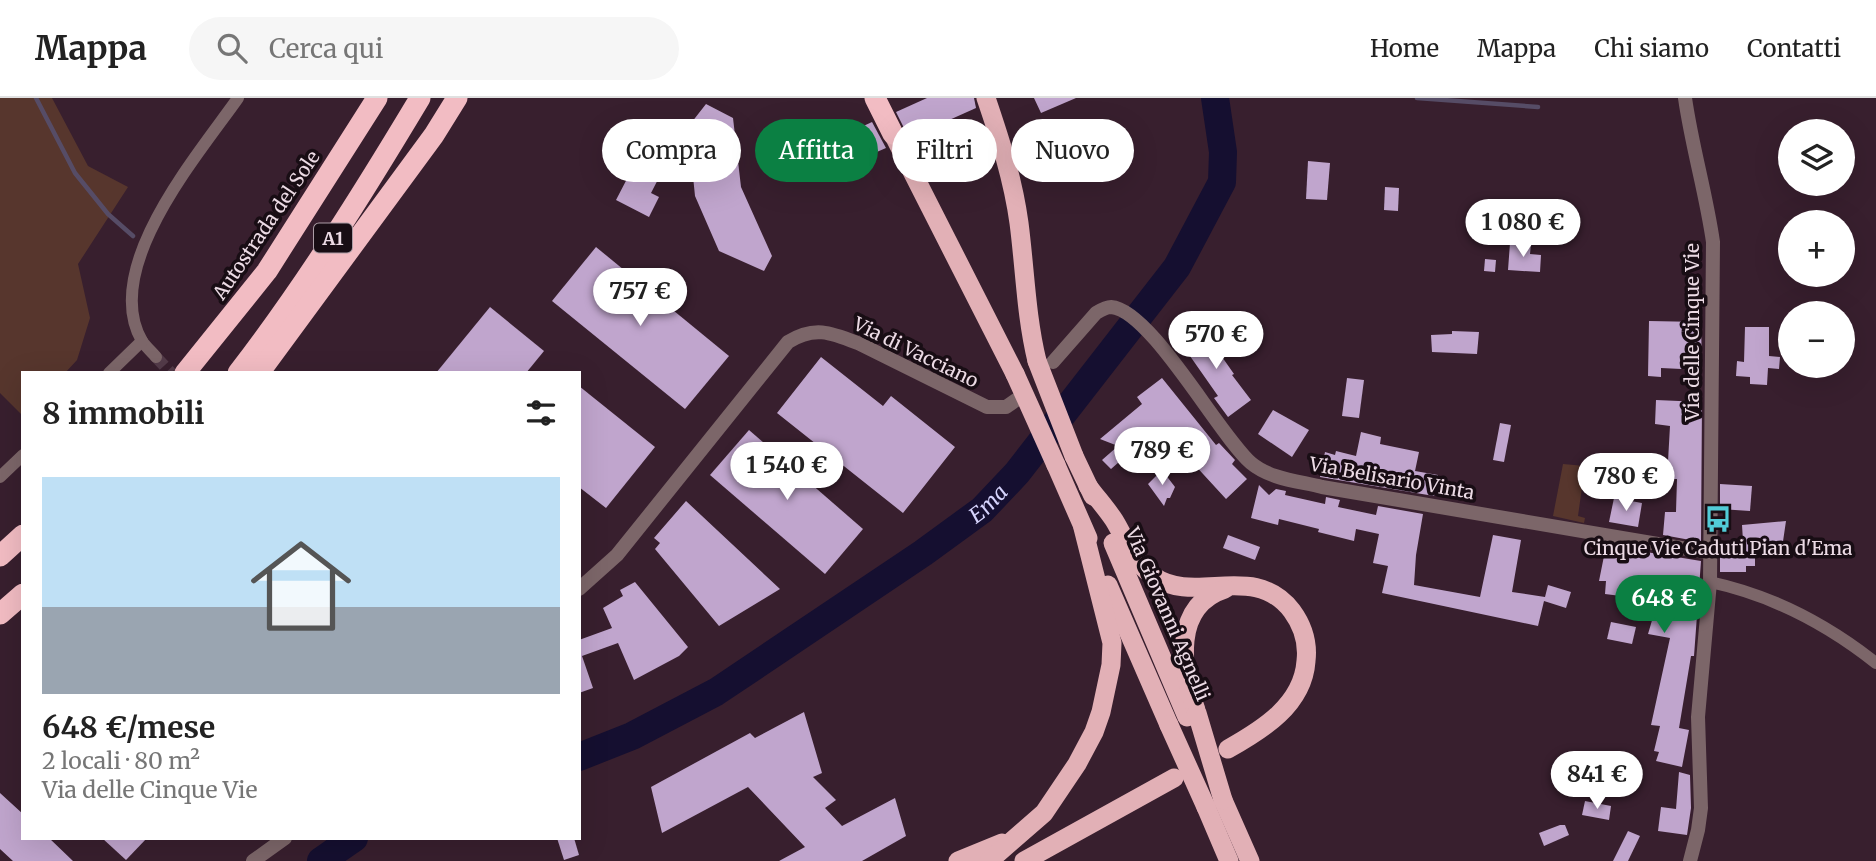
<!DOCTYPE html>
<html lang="it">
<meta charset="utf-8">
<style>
:root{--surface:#fff;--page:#f6f6f6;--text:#222;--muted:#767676;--line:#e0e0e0;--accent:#0b8043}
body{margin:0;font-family:Merriweather,serif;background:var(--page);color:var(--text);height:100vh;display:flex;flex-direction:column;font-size:26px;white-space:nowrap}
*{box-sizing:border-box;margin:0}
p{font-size:23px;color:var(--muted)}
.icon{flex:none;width:38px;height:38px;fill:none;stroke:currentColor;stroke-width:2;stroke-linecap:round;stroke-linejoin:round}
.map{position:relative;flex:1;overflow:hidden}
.sheet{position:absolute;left:21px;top:273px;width:560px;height:469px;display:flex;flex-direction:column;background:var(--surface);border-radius:0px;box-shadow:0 7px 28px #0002}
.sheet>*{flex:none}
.top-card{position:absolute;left:602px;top:21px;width:665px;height:63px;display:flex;gap:14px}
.controls{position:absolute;left:1778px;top:21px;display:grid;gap:14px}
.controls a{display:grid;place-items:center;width:77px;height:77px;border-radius:50%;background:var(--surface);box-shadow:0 7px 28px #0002;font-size:35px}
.price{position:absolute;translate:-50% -60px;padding:0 16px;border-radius:24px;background:#fff;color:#222;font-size:23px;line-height:46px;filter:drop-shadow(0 2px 4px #0008)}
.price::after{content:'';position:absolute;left:50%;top:42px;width:21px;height:16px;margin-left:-10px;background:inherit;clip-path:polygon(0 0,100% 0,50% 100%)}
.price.on{background:var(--accent);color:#fff}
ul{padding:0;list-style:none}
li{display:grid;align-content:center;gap:14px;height:371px;padding:0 21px}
li span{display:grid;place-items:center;height:217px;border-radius:0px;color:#555}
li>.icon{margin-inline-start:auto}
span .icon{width:126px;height:126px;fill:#fffc;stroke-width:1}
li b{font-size:30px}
h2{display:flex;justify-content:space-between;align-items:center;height:84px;padding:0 21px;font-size:30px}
.pill{padding:0 24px;border-radius:32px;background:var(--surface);box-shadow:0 7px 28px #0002;font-size:24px;line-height:63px}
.pill.on{background:var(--accent);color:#fff}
header{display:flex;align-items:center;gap:42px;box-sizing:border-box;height:98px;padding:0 35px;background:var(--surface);border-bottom:2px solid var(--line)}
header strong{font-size:33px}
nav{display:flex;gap:38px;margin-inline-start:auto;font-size:24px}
.search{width:490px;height:63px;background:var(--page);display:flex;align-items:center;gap:18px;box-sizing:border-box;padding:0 24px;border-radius:38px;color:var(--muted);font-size:26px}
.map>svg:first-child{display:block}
.green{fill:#57362d}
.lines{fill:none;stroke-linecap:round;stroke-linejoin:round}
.stream{stroke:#564c66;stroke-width:4.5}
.river{stroke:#150f30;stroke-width:28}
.building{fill:#c0a5cd}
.minor-tunnel{stroke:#533b49;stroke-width:12;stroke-dasharray:12 6;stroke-linecap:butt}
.minor{stroke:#7c6669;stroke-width:12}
.tertiary{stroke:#7c6669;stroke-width:14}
.trunk{stroke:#e2b0b6;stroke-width:19}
.motorway{stroke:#f2bcc3;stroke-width:21}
.trunk-bridge{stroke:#e2b0b6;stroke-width:19}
.labels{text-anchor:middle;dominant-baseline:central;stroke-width:7;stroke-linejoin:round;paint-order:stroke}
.shield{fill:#180d14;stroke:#ac9da6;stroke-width:2}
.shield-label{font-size:18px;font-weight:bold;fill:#ecdbe5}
.street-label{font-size:19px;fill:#ecdbe5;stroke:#180d14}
.poi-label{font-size:19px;fill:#ecdbe5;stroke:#180d14}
.water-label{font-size:21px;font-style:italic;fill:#d5d3fc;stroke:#180d14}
</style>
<header>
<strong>Mappa</strong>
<div class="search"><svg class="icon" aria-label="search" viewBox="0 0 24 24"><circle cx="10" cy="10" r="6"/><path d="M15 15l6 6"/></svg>Cerca qui</div>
<nav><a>Home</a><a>Mappa</a><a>Chi siamo</a><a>Contatti</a></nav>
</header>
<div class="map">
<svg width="1876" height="763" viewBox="0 0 1876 763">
<rect width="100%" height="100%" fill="#381f2e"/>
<!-- green -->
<g class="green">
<polygon points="0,0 52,0 88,68 128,89 78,166 90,220 77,262 65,275 23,275 23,318 0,295"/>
<polygon points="1563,366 1585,368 1578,418 1585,420 1584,425 1553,418"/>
</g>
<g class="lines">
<!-- stream -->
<g class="stream">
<polyline points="36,0 75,75 108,116 133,138"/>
<polyline points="1417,0 1538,9"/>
</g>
<!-- river -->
<g class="river">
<path id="s1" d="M579,659L632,638L716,594L923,455L982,412L1017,375L1177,169L1222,84L1223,54L1215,0"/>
<polyline points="321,763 354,740"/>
</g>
</g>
<!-- building -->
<g class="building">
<polygon points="927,0 974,0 976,10 909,40 896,14"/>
<polygon points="1034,0 1076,0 1041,15"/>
<polygon points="706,6 733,20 741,89 772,158 764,173 719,153 695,98 688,29"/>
<polygon points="872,24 886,50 856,63 844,37"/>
<polygon points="642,52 667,64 651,95 659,99 649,119 616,102"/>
<polygon points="1308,63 1330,65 1327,102 1306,101"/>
<polygon points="1385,89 1399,90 1398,113 1384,112"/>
<polygon points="1510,145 1531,146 1530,156 1541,157 1540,174 1508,172"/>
<polygon points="596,149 729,258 685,311 552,203"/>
<polygon points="1485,161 1496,162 1495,174 1484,173"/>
<polygon points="490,209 544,253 526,275 436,275"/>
<polygon points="1649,223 1701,224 1702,272 1661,270 1661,279 1648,278"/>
<polygon points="1202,227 1222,255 1220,256 1234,276 1232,277 1251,302 1228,319 1214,300 1218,298 1183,248 1190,243 1186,238"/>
<polygon points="1745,229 1769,229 1769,258 1780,259 1779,271 1768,270 1767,287 1750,286 1750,279 1736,278 1737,263 1744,264"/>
<polygon points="1452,233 1479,234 1477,256 1432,254 1431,237 1452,236"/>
<polygon points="821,259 883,308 891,298 955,349 903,415 777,315"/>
<polygon points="1162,280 1216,347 1219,345 1235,362 1232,366 1247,381 1226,401 1181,352 1155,374 1135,350 1111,371 1102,362 1118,348 1100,341 1142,306 1137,299"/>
<polygon points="1347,280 1364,282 1359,320 1342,318"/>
<polygon points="579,288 655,349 606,410 579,389"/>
<polygon points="1656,302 1702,304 1701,444 1663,437 1665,414 1676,414 1677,381 1667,381 1670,328 1655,326"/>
<polygon points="1273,312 1309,332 1292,359 1258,336"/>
<polygon points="1500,325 1511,327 1504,364 1493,362"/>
<polygon points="749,332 863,431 825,476 710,377"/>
<polygon points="1361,334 1381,339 1380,346 1419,354 1415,373 1438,377 1434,398 1320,379 1325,354 1335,357 1336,353 1356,358"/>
<polygon points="1162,372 1175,389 1170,400 1167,400 1164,408 1148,386"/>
<polygon points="1720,386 1752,388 1750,413 1720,411"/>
<polygon points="1259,387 1269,397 1276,391 1286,393 1285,397 1325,406 1326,399 1340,402 1338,409 1376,417 1378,408 1423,416 1416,457 1414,487 1480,499 1493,437 1521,442 1512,494 1545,499 1548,487 1571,494 1566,510 1544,503 1538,528 1382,495 1388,468 1373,465 1379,436 1356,431 1354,443 1318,434 1319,431 1279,421 1278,427 1251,420"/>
<polygon points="1614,400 1642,405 1638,429 1609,424"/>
<polygon points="686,403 780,491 719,528 655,451 660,445 654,440"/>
<polygon points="1786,423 1781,457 1755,456 1755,468 1746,468 1746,474 1720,474 1720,446 1727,446 1727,443 1743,443 1742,427"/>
<polygon points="1228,437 1260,449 1255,462 1223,450"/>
<polygon points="1605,453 1645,460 1646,454 1701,463 1694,558 1691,558 1679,630 1689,632 1682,669 1656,663 1659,654 1654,653 1660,628 1651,627 1670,540 1648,536 1653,519 1673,522 1679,485 1651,478 1645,501 1605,496 1606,483 1599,483"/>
<polygon points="635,484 688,549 679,558 634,582 618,545 582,558 593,590 579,595 579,542 612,530 603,510 623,498 620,492"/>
<polygon points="1611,524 1636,529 1632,546 1607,541"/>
<polygon points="804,614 822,675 813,679 836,702 825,710 842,728 895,700 906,738 862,763 779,763 805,749 748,689 662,735 651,689 750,635 755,640"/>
<polygon points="1679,674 1690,677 1691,710 1687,737 1658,733 1661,709 1676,711"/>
<polygon points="0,695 23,716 23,740 49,740 73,763 13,763 0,751"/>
<polygon points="1585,703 1611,708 1609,722 1582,717"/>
<polygon points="1560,727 1565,727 1569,737 1544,748 1539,735"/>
<polygon points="1628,733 1640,738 1628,763 1613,763"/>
<polygon points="102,740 147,740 126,762"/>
<polygon points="557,740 574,740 579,757 564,762"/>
</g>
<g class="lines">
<!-- minor-tunnel -->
<polyline class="minor-tunnel" points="156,259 171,275"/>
<!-- minor -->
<g class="minor">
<path d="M156,259C152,254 145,248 142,243C100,170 198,57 238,0"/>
<polyline points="109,275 142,243"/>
<polyline points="0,379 23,357"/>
<path d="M1710,484C1771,497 1828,527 1876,565"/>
</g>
<!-- tertiary -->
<g class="tertiary">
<path d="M1685,0C1692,49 1706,95 1713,144L1710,484L1698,619L1701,710L1698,732L1690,763"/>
<path d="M1053,264L1096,215C1101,212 1106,209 1111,209C1151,212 1218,336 1251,365C1270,381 1298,383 1322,389L1711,455"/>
<path d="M579,491L617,457L788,244C815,227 832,235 860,246L987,309H1006L1016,302"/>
<polyline points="253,763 285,740"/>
</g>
<!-- trunk -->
<g class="trunk">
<path d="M986,0C1000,41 1013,81 1019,125C1025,171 1026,218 1037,263"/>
<polyline points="893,36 1015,276"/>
<polyline points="1074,358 1093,398"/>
<polyline points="1056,367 1088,440"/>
<path d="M1088,388C1096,399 1106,410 1114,422C1127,443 1131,462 1153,478C1195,508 1254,463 1292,513C1303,528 1308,546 1306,563C1303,607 1262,632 1228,651"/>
<polyline points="1113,445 1187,619"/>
<polyline points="1108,487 1169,627"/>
<path d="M1196,612C1181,570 1172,508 1225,491"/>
<polyline points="1223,702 1250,763"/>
<polyline points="1206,709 1229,763"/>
<polyline points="958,763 1002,745"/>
<polyline points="989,763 1044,715 1077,666 1094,634 1101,614 1111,567 1112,545 1083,430"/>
<polyline points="1024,763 1174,680"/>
</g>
<!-- motorway -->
<g class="motorway">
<polyline points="875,0 893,36"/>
<polyline points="185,275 267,173 377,0"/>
<path d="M238,275C305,188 363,95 420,0"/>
<polyline points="259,275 434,37 457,0"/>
<polyline points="0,458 23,437"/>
<polyline points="0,516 23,496"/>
</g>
<!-- trunk-bridge -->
<g class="trunk-bridge">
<polyline points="1037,263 1074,358"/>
<polyline points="1015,276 1056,367"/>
<polyline points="1197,615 1223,702"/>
<polyline points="1169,627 1206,709"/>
</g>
</g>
<!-- icons -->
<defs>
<symbol id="bus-bare" viewBox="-9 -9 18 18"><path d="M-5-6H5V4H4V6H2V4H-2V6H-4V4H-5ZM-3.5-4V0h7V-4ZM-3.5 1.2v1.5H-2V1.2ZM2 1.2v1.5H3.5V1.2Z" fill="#52cbd7" stroke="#180d14" stroke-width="2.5" paint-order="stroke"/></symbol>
</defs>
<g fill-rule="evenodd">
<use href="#bus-bare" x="1699" y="402" width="38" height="38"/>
</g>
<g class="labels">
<!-- shield labels -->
<rect class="shield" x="314" y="125.5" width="38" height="29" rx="5"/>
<g class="shield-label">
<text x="333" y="140">A1</text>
</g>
<!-- street labels -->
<g class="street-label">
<text transform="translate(266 127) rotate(-56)">Autostrada del Sole</text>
<text transform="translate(1692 234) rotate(-90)">Via delle Cinque Vie</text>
<text transform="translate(916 254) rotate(26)">Via di Vacciano</text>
<text transform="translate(1392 380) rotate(10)">Via Belisario Vinta</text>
<text transform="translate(1168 516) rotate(67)">Via Giovanni Agnelli</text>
</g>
<!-- poi labels -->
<g class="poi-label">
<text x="1718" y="450">Cinque Vie Caduti Pian d'Ema</text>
</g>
<!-- water labels -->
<g class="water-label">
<text stroke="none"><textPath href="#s1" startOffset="483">Ema</textPath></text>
</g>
</g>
</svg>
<div class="controls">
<a><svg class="icon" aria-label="layers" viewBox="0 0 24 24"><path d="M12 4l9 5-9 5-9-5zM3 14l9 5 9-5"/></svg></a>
<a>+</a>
<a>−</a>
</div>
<b class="price" style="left:1523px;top:161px">1 080 €</b>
<b class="price" style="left:640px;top:230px">757 €</b>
<b class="price" style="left:1216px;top:273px">570 €</b>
<b class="price" style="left:1162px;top:389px">789 €</b>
<b class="price" style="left:787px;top:404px">1 540 €</b>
<b class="price" style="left:1626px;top:415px">780 €</b>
<b class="price on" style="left:1664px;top:537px">648 €</b>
<b class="price" style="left:1597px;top:713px">841 €</b>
<div class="top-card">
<a class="pill">Compra</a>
<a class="pill on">Affitta</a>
<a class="pill">Filtri</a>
<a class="pill">Nuovo</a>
</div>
<section class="sheet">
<h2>8 immobili<svg class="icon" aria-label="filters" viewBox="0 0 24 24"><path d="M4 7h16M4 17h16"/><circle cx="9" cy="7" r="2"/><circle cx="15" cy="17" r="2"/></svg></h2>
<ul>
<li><span style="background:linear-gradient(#bfe0f5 60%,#9aa5b1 0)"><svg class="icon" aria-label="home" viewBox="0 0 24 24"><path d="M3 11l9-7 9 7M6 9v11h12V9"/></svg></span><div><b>648 €/mese</b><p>2 locali · 80 m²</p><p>Via delle Cinque Vie</p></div></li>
</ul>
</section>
</div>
